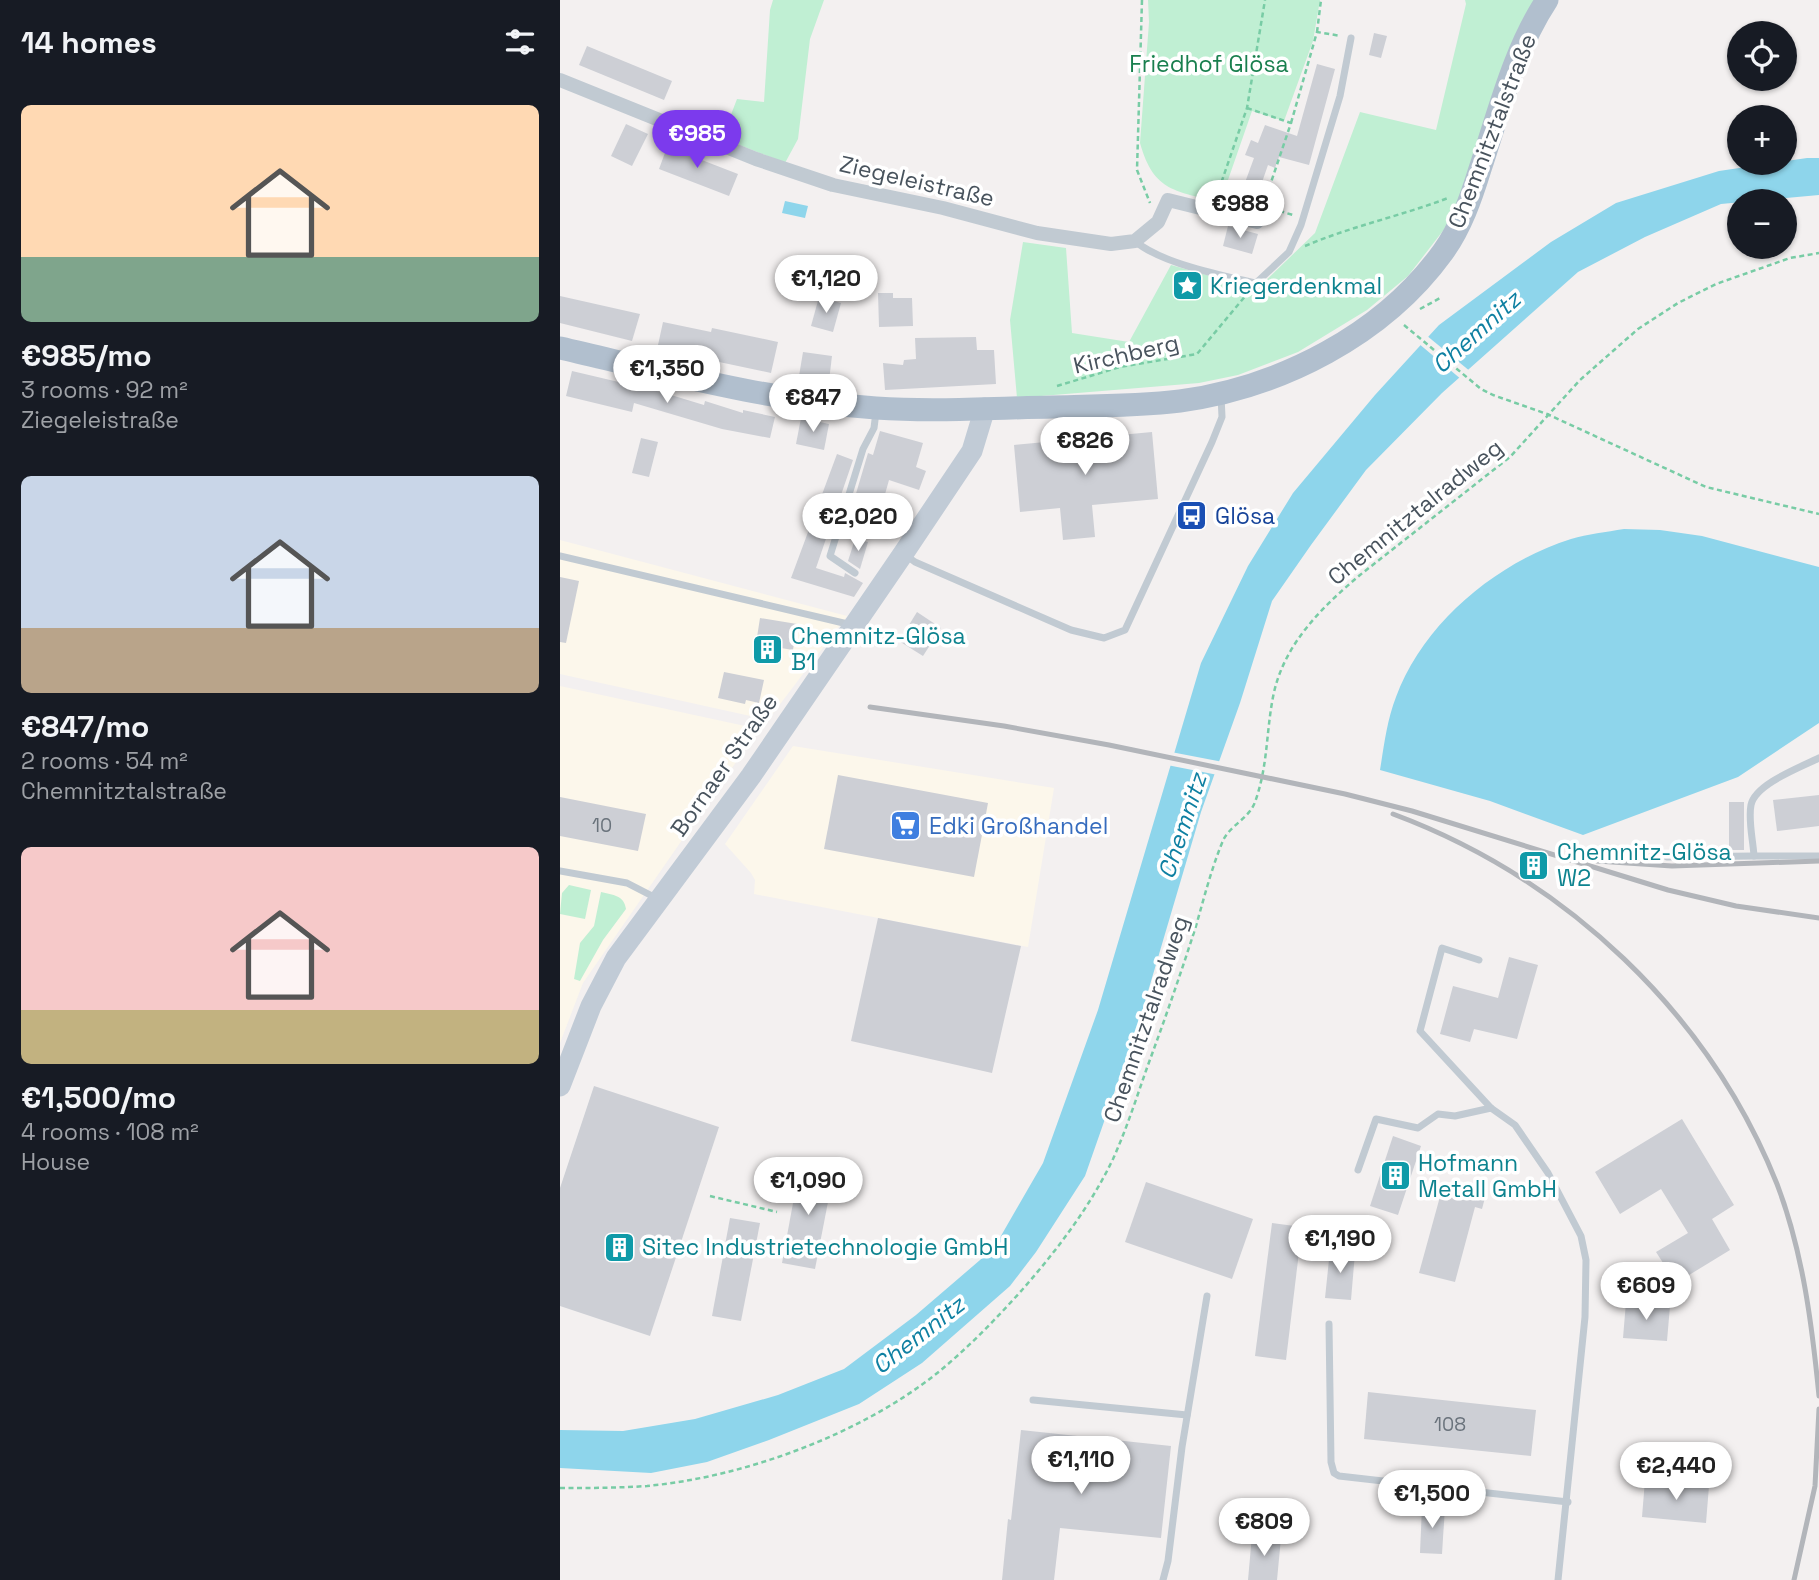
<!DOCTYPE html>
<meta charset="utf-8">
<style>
:root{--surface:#171b24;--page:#20242c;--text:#f1f3f6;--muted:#9ea1a6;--accent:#7c3aed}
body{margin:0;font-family:"Space Grotesk",sans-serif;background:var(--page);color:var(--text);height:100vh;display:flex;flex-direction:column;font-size:26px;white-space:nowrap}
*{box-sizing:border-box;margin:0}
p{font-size:23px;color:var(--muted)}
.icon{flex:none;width:38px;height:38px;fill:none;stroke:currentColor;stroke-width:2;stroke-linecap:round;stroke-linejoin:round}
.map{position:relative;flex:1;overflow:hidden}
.sheet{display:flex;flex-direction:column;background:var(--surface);width:560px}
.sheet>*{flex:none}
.controls{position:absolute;left:1167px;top:21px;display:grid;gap:14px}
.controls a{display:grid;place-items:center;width:70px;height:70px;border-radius:50%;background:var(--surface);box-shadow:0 2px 5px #0004;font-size:35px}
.price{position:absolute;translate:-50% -60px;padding:0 16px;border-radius:24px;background:#fff;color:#222;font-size:23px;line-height:46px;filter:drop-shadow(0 2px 4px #0008)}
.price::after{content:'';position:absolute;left:50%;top:42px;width:21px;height:16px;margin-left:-10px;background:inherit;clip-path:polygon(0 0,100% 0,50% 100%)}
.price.current{background:var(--accent);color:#fff}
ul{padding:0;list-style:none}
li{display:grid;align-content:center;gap:14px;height:371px;padding:0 21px}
li span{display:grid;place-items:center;height:217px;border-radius:10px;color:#555}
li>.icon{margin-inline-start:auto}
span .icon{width:126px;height:126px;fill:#fffc;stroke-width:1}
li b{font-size:30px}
h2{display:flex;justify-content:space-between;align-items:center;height:84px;padding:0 21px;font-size:30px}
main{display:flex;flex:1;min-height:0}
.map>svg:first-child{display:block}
.commercial{fill:#fcf7eb}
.green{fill:#c0efd3}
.water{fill:#8ed5eb}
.pier{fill:#f3f0f0}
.building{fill:#cdcfd5}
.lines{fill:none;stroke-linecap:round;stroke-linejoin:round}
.path{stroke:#78cca5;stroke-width:2.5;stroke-dasharray:5 3.5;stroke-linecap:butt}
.service{stroke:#c1cad2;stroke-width:7}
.minor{stroke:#c1cad2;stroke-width:14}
.secondary{stroke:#c1cbd6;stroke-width:21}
.primary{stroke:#b1bfce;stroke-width:23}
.rail{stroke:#b2b5ba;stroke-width:5}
.labels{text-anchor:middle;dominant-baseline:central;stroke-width:7;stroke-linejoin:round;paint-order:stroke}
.number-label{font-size:19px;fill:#69727b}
.park-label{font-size:23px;fill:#197f4e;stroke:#fff}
.street-label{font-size:23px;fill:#48535d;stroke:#fff}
.culture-label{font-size:23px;fill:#0d838f;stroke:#fff;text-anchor:start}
.transit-label{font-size:23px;fill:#164399;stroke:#fff;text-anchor:start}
.shop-label{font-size:23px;fill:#366cbe;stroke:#fff;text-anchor:start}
.water-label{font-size:24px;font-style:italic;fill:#0f80a2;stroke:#fff}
</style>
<main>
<section class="sheet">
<h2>14 homes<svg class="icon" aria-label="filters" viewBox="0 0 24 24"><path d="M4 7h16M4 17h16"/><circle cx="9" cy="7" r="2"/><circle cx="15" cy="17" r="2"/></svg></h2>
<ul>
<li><span style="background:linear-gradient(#ffd9b3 70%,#7fa58c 0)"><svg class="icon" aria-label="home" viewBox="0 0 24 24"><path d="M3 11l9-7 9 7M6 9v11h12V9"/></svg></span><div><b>€985/mo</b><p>3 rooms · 92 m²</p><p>Ziegeleistraße</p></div></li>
<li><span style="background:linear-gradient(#c9d6e8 70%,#b9a48a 0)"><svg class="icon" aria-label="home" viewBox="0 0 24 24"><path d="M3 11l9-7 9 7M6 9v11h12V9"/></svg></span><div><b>€847/mo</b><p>2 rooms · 54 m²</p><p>Chemnitztalstraße</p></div></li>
<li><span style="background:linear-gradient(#f6c9c9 75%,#c2b280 0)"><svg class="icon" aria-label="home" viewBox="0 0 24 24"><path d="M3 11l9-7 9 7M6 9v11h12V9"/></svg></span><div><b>€1,500/mo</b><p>4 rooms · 108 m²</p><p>House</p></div></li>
</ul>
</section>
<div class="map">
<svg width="1259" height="1580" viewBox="0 0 1259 1580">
<rect width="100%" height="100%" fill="#f3f0f0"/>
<!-- commercial -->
<g class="commercial">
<polygon points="0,540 287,616 208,720 0,674"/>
<polygon points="0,686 199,729 23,983 0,1043"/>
<polygon points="233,746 494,788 468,947 194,894 195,880 191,873 165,844"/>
</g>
<!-- green -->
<g class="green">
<polygon points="213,0 264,0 250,39 238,139 225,163 162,138 177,99 204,102 210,10"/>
<path d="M588,0H760L753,41L724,121L692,111L660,203C616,190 594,193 580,143L589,22Z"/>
<polygon points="905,0 981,0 889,223 848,276 807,310 738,352 678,375 639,383 457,398 450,320 463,242 506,248 512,333 569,342 611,265 697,289 755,233 800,112 876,130 906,4"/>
<polygon points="9,885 31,890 25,919 0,914 2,893"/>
<path d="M41,892C53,895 64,895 66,909L43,940L20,981L14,979L20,943L34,926Z"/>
</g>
<!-- water -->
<g class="water">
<polygon points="1247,158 1259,158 1259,195 1161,204 1085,237 1018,272 882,393 806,470 751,545 712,601 680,703 641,812 579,1022 525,1176 476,1252 450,1286 362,1363 299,1404 209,1440 147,1462 91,1473 0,1468 0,1430 63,1431 135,1419 218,1395 284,1369 356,1315 434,1248 483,1163 538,1010 641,663 688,566 733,493 815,395 879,325 991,242 1056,203 1159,171"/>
<polygon points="225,201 248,206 245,218 222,213"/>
<path d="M1064,529L1100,530L1142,536L1259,567V723L1178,777L1023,835L930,801L820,770C824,746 827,720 836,697C863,623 937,562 1011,539C1028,534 1046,532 1064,529Z"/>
</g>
<!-- pier -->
<g class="pier">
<polygon points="866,335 911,372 902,380 858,343"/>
<polygon points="611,752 663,762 658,775 607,765"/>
</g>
<!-- building -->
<g class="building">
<polygon points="814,33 827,36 821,58 809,55"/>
<polygon points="27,46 112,81 104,100 19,65"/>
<polygon points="757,64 775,69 749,165 719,157 715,168 708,165 692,211 676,207 694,158 685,155 691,140 698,143 705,125 737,136"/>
<polygon points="66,124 88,134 72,166 51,156"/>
<polygon points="109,142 135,153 134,157 178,174 169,196 99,169"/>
<polygon points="668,226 698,234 692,254 663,246"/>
<polygon points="318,293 333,293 333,298 352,298 353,326 319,327"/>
<polygon points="0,296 80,314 72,341 0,323"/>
<polygon points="259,297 281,303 273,332 251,326"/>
<polygon points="103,322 151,332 152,328 218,342 211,373 145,359 146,355 98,345"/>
<polygon points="416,337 417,350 434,350 436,384 325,390 323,363 343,365 344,360 356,359 355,338"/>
<polygon points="243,352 272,356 269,381 239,376"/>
<polygon points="12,371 101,392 144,405 145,401 183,413 183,410 215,417 210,438 162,429 74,403 72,412 6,396"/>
<polygon points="241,418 269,424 264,450 236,444"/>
<polygon points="320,431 363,443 356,467 366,471 359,490 329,480 322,505 295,497 308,453 313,455"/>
<polygon points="592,432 598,499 532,505 535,537 503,540 500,508 460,512 454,445"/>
<polygon points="81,438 98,442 89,477 72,473"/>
<polygon points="277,454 293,460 256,568 284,577 285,573 303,583 294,597 231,578"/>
<polygon points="295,539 308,542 300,569 288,561"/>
<polygon points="0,577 19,581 6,643 0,642"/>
<polygon points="357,612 381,628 363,656 339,641"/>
<polygon points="200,618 237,624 233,650 221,648 220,655 195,650"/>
<polygon points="164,672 204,680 199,703 186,700 185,704 158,698"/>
<polygon points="278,775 428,803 414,877 264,849"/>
<polygon points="1259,795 1259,826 1217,831 1213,800"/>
<polygon points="0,797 86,814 78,851 0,836"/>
<rect x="1169" y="802" width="15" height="48"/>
<polygon points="970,855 983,859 978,874 965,870"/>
<polygon points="318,918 461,946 432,1073 291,1041"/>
<polygon points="949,957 978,965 957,1039 914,1029 910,1042 880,1034 893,986 938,998"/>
<polygon points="34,1086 159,1127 90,1336 0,1306 0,1188"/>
<polygon points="1122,1119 1174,1205 1152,1219 1170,1250 1116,1283 1096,1252 1128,1233 1101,1189 1060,1214 1035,1172"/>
<polygon points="833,1136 861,1146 838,1215 810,1206"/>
<polygon points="240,1165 274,1171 255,1269 222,1263"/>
<polygon points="586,1182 693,1219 672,1279 565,1242"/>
<polygon points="884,1182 926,1194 922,1209 915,1207 895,1282 859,1273"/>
<polygon points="170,1218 200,1223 181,1321 152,1316"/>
<polygon points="712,1223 742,1227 726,1360 695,1356"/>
<polygon points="770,1250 795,1253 791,1300 765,1298"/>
<polygon points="1066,1302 1110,1306 1107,1341 1063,1338"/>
<polygon points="808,1392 976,1410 971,1456 804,1439"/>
<polygon points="461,1430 611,1446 601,1538 500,1528 494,1580 442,1580 448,1519 451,1520"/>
<polygon points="1085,1480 1149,1486 1146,1523 1082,1517"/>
<polygon points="862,1506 885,1507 882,1554 860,1553"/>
<polygon points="692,1535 721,1538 717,1580 688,1580"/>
</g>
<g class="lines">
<!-- path -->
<g class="path">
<polyline points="582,0 577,170 590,203"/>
<polyline points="757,32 761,0"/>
<polyline points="687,108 731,123 702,209"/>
<polyline points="731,123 757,32 781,36"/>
<polyline points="656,198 687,108 705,0"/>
<polyline points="703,206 733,215"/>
<path d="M745,246C792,226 841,216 888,198"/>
<polyline points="860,309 882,297"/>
<polyline points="844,325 921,389 933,395 987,414 1146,487 1259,514"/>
<polyline points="497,386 560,367 637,354 687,294"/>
<polyline points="150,1196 217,1212"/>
<path d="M0,1488C29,1488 58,1488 87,1486C184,1477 299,1435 376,1374C407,1349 435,1320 462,1290C497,1250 530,1207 553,1159C567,1128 577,1096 588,1065C605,1019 621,973 636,926C644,898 651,870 662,843C668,826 689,819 695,802C708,766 706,733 713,697C723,645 761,608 800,575L950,457L1020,380L1078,329L1118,303L1156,284L1230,258L1259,253"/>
</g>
<!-- service -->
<g class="service">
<path d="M575,241C600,263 663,276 696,283L729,252L741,225L780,96L791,38"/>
<polyline points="344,554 355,562 511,630 544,638 565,630 652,442 662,417 661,396"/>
<polyline points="0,556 292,625"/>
<polyline points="295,573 270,556 303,449 314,428 316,412"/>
<path d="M1259,758C1241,767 1195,784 1191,805C1188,820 1193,840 1194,856H1259"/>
<polyline points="1107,857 1194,856"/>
<polyline points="0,871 67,883 98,899"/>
<polyline points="919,960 882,948 860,1031 931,1108 955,1125 988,1173 1021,1236 1026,1260 1025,1317 998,1580"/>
<polyline points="798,1170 816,1119 858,1128 878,1114 895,1116 931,1108"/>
<polyline points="769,1324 771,1462 774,1473 779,1476 1008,1502"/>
<polyline points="473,1400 627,1415"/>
<polyline points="603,1580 608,1561 622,1447 647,1296"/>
</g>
<!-- minor -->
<polyline class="minor" points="0,80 196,159 273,185 383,208 477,233 551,244 575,241 598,222 608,200 697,222"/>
<!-- secondary -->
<polyline class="secondary" points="0,1086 31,1006 56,958 191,776 343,554 412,451 425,408"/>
<!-- primary -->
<path class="primary" d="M0,348C104,372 209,401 316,408C375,412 434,408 493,407C535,406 578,406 620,401C721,387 823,335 883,252C901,227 911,198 920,169C939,112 954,50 987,0"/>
<!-- rail -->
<g class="rail">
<polyline points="310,707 444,726 549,745 785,794 852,811 1108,890 1176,906 1259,918"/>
<path d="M833,814C1005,878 1149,1013 1217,1184C1243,1252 1252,1325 1259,1396"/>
<polyline points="1037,861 1112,866 1259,861"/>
<polyline points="1234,1580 1255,1486 1259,1409"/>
</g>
</g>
<!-- icons -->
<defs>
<symbol id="sight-square" viewBox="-11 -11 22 22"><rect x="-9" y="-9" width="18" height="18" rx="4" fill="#0f9aa8" stroke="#fff"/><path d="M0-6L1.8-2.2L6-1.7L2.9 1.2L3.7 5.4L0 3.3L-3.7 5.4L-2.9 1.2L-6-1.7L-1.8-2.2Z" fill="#fff"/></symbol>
<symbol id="bus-square" viewBox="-11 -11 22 22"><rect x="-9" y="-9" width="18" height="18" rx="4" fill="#1a4fb4" stroke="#fff"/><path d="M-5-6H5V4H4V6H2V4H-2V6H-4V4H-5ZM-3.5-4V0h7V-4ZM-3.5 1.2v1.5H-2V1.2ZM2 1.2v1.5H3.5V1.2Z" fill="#fff"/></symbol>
<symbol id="building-square" viewBox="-11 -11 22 22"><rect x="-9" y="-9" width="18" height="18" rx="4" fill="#0f9aa8" stroke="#fff"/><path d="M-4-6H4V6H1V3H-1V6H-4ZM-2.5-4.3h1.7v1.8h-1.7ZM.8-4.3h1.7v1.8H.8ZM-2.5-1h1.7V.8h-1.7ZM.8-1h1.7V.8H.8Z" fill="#fff"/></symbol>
<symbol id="supermarket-square" viewBox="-11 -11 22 22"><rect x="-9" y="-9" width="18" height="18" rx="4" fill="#3f7fe0" stroke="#fff"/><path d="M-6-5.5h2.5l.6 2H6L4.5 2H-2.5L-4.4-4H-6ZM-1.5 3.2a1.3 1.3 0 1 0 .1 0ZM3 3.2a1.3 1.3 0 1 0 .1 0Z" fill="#fff"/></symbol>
</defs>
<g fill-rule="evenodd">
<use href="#sight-square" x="610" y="268" width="35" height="35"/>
<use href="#bus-square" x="614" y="498" width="35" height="35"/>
<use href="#building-square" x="190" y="632" width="35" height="35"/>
<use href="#supermarket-square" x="328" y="808" width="35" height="35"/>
<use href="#building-square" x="956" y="848" width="35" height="35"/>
<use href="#building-square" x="818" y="1158" width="35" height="35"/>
<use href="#building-square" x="42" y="1230" width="35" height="35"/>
</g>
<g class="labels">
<!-- number labels -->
<g class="number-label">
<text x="42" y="825">10</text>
<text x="890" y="1424">108</text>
</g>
<!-- park labels -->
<g class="park-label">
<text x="649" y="64">Friedhof Glösa</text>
</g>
<!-- street labels -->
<g class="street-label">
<text transform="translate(932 131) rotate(-69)">Chemnitztalstraße</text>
<text transform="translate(357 181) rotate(13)">Ziegeleistraße</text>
<text transform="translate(566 354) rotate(-13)">Kirchberg</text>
<text transform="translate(855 512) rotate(-39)">Chemnitztalradweg</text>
<text transform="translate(164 765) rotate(-55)">Bornaer Straße</text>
<text transform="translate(586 1019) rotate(-71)">Chemnitztalradweg</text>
</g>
<!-- culture labels -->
<g class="culture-label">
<text x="650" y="286">Kriegerdenkmal</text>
<text x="231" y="636">Chemnitz-Glösa<tspan x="231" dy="26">B1</tspan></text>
<text x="997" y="852">Chemnitz-Glösa<tspan x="997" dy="26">W2</tspan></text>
<text x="858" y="1163">Hofmann<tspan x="858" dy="26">Metall GmbH</tspan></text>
<text x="82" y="1247">Sitec Industrietechnologie GmbH</text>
</g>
<!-- transit labels -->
<g class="transit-label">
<text x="655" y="516">Glösa</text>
</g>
<!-- shop labels -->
<g class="shop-label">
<text x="369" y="826">Edki Großhandel</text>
</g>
<!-- water labels -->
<g class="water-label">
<text transform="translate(916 332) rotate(-42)">Chemnitz</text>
<text transform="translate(622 826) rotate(-72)">Chemnitz</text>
<text transform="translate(358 1335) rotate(-38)">Chemnitz</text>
</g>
</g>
</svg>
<div class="controls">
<a><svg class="icon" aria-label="locate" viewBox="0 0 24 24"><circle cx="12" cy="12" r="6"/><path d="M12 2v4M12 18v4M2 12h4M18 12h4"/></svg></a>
<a>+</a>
<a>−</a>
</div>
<b class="price current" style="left:137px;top:170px">€985</b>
<b class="price" style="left:680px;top:240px">€988</b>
<b class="price" style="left:266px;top:315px">€1,120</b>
<b class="price" style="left:107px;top:405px">€1,350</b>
<b class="price" style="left:253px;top:434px">€847</b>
<b class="price" style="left:525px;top:477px">€826</b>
<b class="price" style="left:298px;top:553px">€2,020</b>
<b class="price" style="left:248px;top:1217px">€1,090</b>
<b class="price" style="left:780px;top:1275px">€1,190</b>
<b class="price" style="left:1086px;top:1322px">€609</b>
<b class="price" style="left:521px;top:1496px">€1,110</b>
<b class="price" style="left:1116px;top:1502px">€2,440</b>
<b class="price" style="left:872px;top:1530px">€1,500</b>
<b class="price" style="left:704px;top:1558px">€809</b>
</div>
</main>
